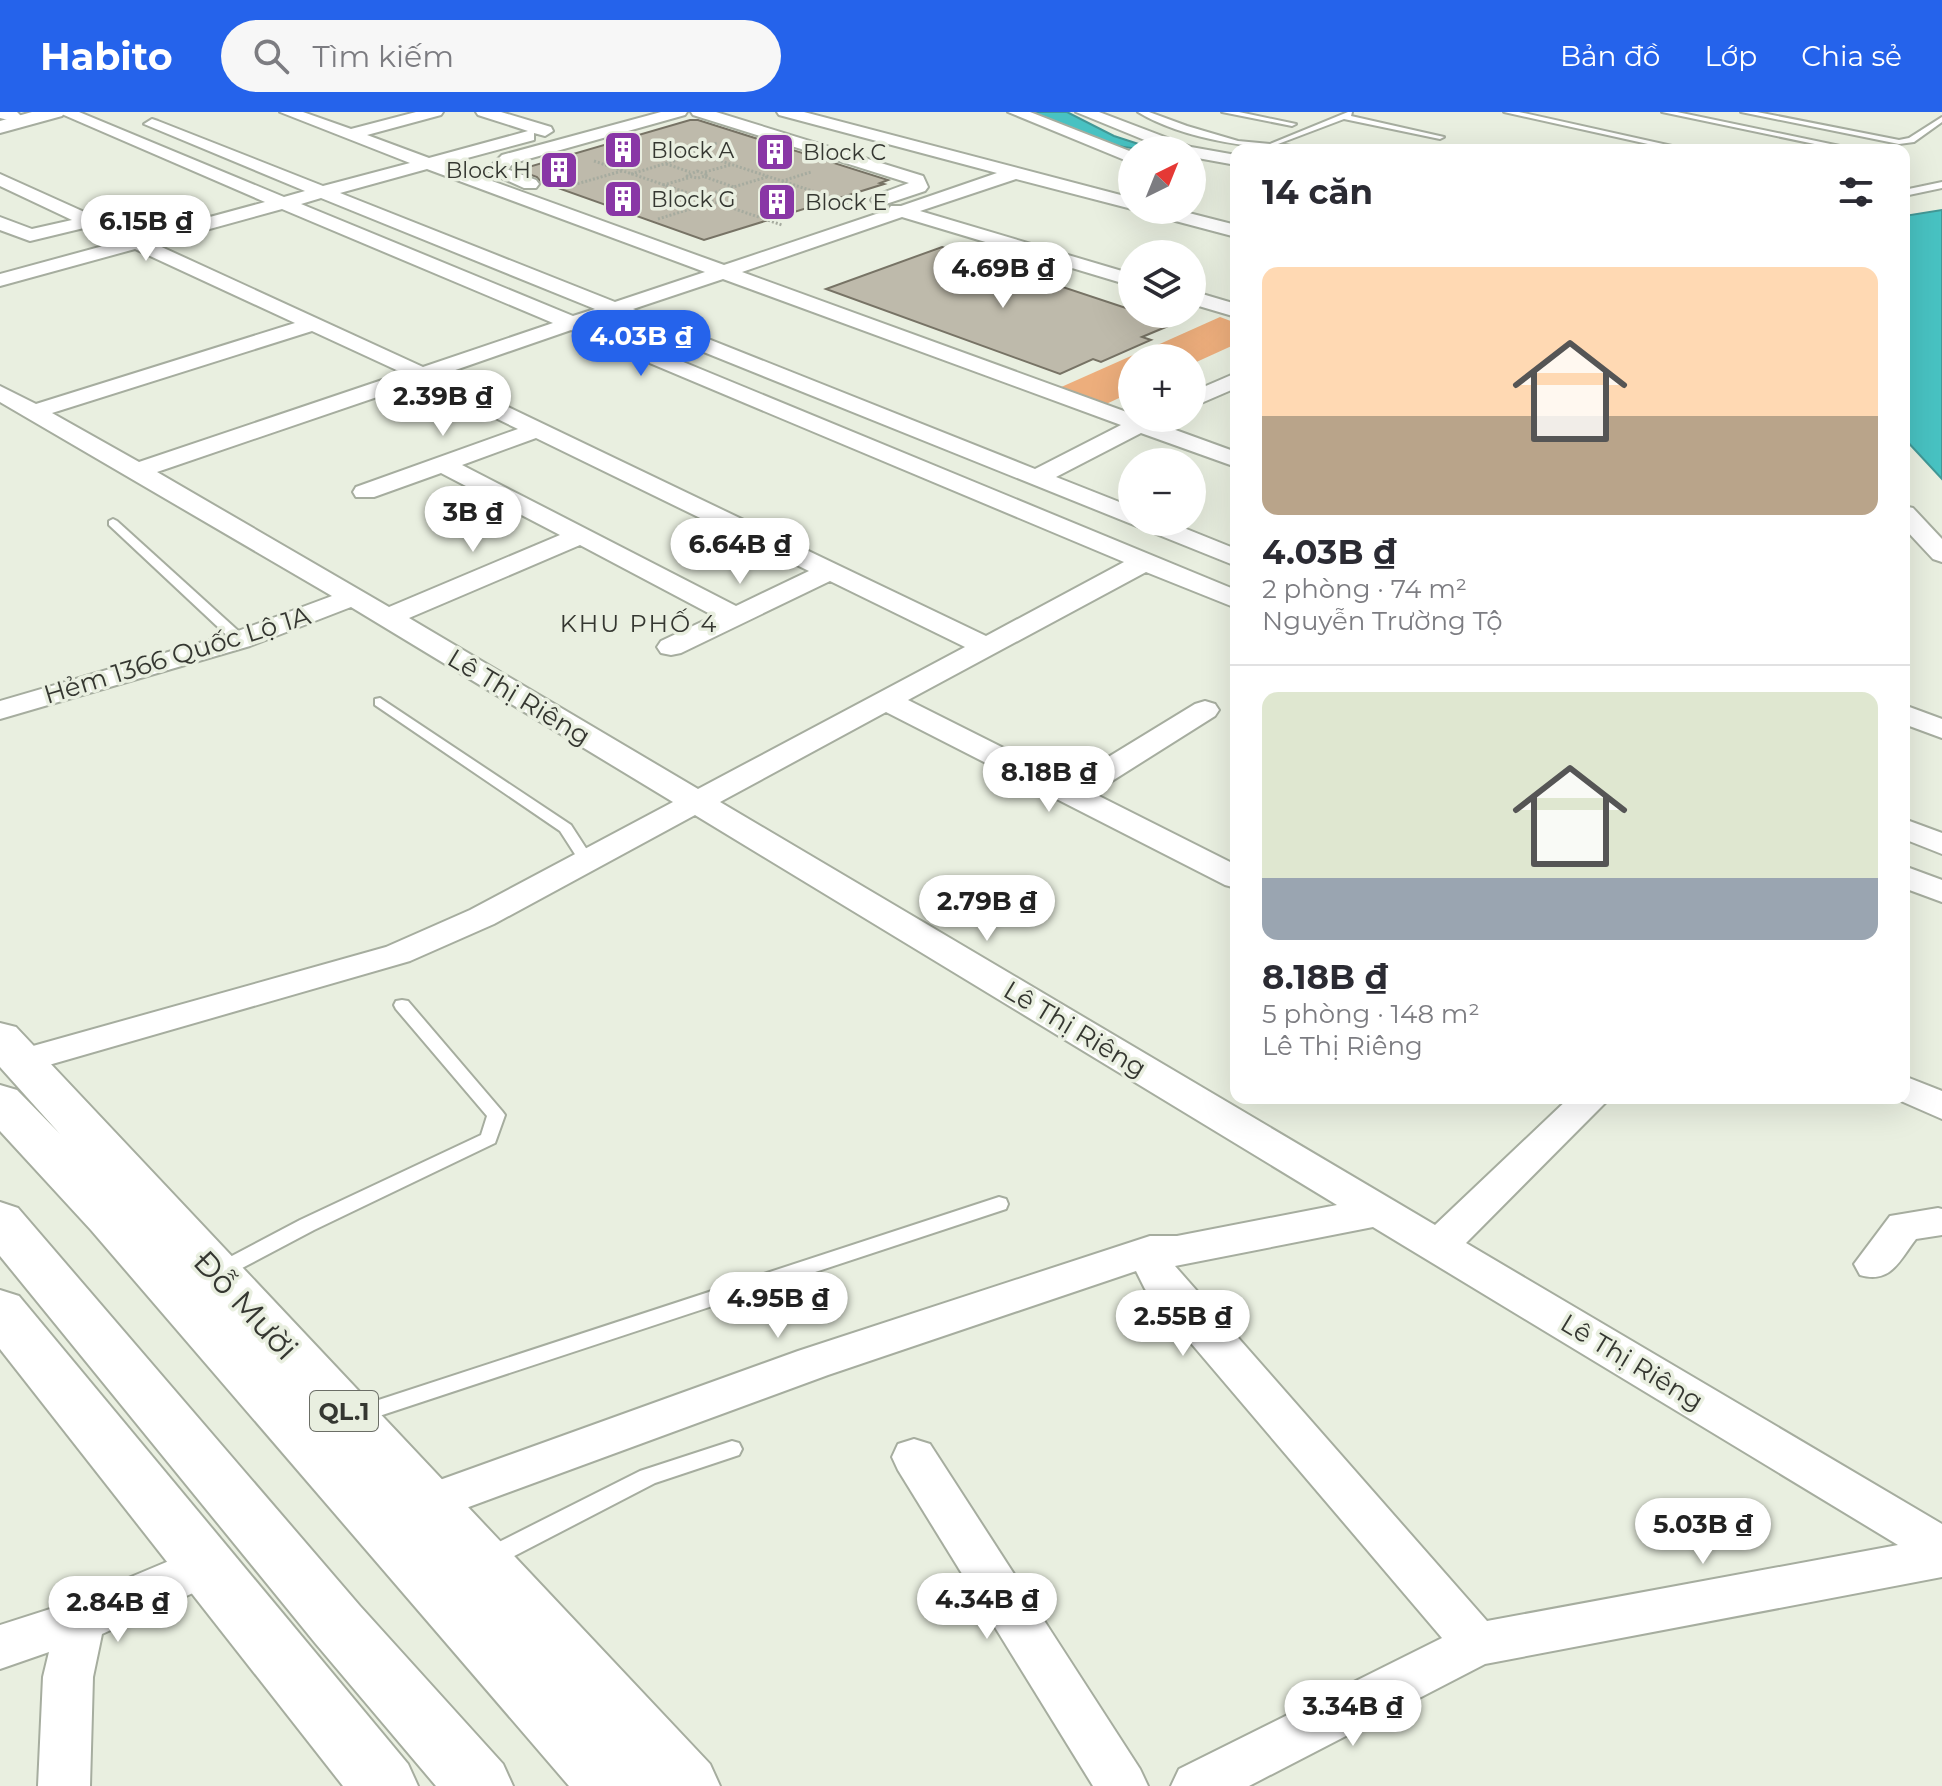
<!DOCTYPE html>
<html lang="vi">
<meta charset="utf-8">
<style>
:root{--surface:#fff;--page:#f7f7f7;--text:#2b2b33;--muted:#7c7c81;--line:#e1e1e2;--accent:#2563eb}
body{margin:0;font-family:Montserrat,sans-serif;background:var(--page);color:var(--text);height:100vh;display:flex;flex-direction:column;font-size:30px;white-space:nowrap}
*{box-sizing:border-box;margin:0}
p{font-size:26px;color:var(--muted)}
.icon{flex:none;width:44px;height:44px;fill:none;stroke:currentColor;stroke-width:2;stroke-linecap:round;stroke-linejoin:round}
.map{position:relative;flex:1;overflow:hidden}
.sheet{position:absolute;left:1230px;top:32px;width:680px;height:960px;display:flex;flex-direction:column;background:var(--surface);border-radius:16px;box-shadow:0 8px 32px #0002}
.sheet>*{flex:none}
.needle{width:52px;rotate:43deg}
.buttons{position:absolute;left:1118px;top:24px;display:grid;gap:16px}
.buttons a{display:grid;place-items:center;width:88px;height:88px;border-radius:50%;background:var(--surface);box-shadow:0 8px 32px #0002;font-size:40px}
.price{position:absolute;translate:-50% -68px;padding:0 18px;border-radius:28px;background:#fff;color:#222;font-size:26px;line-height:52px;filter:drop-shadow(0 2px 4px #0008)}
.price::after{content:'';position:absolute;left:50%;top:48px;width:24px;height:18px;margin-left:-12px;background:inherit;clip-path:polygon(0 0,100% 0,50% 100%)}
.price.active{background:var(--accent);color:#fff}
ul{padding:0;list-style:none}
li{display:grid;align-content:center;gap:16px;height:424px;padding:0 32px}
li+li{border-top:2px solid var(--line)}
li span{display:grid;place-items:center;height:248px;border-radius:16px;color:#555}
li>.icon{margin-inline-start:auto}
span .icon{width:144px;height:144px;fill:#fffc;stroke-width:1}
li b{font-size:34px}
h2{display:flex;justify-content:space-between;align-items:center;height:96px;padding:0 32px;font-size:34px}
header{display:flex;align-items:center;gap:48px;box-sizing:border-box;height:112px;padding:0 40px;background:var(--accent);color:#fff}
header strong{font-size:38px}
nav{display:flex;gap:44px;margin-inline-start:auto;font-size:28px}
.search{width:560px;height:72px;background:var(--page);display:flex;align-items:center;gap:20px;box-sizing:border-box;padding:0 28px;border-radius:44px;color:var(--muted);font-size:30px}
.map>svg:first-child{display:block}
.green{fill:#edae7c}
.water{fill:#48c2c2;stroke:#429896;stroke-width:2}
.building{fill:#bebaab;stroke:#777365;stroke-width:2}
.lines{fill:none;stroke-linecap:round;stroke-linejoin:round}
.service-casing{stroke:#a6ad9f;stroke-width:4}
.minor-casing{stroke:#a6ad9f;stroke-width:4}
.tertiary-casing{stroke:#a6ad9f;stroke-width:4}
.trunk-casing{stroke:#a6ad9f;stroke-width:4}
.path{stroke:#a6ab9f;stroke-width:3;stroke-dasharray:2 2;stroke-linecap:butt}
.service{fill:#fff;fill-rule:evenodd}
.minor{fill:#fff;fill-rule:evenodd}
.tertiary{fill:#fff;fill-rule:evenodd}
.trunk{fill:#fff;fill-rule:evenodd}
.labels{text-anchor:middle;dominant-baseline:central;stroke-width:7;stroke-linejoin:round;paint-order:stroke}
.far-poi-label{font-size:22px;fill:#353731;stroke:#e9efe0;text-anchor:start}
.far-neighbourhood-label{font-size:24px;letter-spacing:2px;fill:#353731;stroke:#e9efe0}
.shield{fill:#e9efe0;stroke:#6b6e66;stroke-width:2}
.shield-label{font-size:24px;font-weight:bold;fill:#353731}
.street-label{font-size:26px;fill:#353731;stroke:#e9efe0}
.near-street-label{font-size:32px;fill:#353731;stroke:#e9efe0}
</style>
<header>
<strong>Habito</strong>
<div class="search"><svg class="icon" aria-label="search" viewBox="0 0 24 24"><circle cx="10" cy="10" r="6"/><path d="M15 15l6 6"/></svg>Tìm kiếm</div>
<nav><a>Bản đồ</a><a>Lớp</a><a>Chia sẻ</a></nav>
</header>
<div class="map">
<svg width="1942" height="1674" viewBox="0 0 1942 1674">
<rect width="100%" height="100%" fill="#e9efe0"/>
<!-- green -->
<g class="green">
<polygon points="1220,205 1236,211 1236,232 1192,252 1192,246 1165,246 1144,239"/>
<polygon points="1140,240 1156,246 1132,246 1132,280 1104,293 1059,276"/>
</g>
<!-- water -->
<g class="water">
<path d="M1032,0H1067L1114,24L1157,38C1110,38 1075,21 1032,0Z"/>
<polygon points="1942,98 1942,367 1904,326 1904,104"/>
</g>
<!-- building -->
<g class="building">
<polygon points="690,8 698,8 888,68 880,71 884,72 704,128 541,70 537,65 518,58"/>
<polygon points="942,135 1132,198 1132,202 1143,202 1173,212 1142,225 1151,228 1101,250 1093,247 1060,262 826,177"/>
</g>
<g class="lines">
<defs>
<g id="service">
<path d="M1138,0H1149L1187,14L1238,29L1270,32L1348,0H1352L1351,4L1444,25L1440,27L1344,7L1278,32L1317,38C1261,38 1186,29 1138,0Z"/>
<polygon points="1222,0 1239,0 1296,12 1292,14"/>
<polygon points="1504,0 1519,0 1690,38 1675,38"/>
<polygon points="1662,0 1677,0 1859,38 1843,38"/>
<polygon points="1741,0 1757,0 1899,28 1909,26 1942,5 1942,10 1914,30 1899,32"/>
<polygon points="1942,70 1942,76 1904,84 1904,78"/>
<polygon points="113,407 117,409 245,525 245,531 235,531 109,413 109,409"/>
<polygon points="380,586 571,713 593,747 590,750 580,750 560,719 375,593 375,587"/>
<polygon points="402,888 408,889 502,999 505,1003 495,1031 314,1118 225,1165 218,1167 211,1165 208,1160 211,1155 300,1108 481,1023 487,1004 396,897 394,893 396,889"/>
<polygon points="999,1085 1006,1087 1008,1092 1006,1097 355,1312 348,1310 345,1304 348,1298"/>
<polygon points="732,1329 739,1331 742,1337 739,1343 655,1371 497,1453 489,1455 481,1453 478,1446 481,1439 640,1359"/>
</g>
<g id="minor">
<polygon points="0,0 17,0 21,4 13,9 0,6"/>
<path d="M57,0H79L284,85L305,79L144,12L152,7L158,9L323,74L410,51L280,0H303L351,17L416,0H443L441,3L367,23L429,46L528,19L478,3L476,0H501L551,15L553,19L545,24L534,21V28L445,52L724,153L888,98L891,94H901L997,61L779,3L777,0H804L1132,86V97L1016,67L920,99L1132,162V174L902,105L742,160L1132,302V306H1164L1159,312L1236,340V355L1141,321L1056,365L1132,395V410H1169L1236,437V454L614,204L591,212L1236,478V496L1146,460L908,588L1069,669L1195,592L1205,589L1215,592L1219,598L1215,604L1093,681L1236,753V776L1225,773L886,600L720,690L1435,1113L1569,986H1610L1466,1131L1942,1412V1465L1485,1552L1249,1674H1171L1179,1657L1442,1526L1145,1177L1136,1159L828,1263L428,1410L412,1404L405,1391L412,1378L798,1239L1150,1124H1177L1337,1093L695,703L494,812L410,849L21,961L8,957L3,949L8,941L386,835L470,798L673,690L351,495L250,534L0,607V589L230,522L332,484L0,290V274L36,292L295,211L135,137L0,174V162L265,90ZM427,57L705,160L615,190L340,81ZM321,86L595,197L573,204L301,92ZM282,97L553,211L423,255L155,132ZM723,167L1121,313L1035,357L633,197ZM571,218L1124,450L986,524L441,263ZM312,219L403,261L139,350L52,301ZM421,270L518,317L356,375L353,380L356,385H374L441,361L560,423L389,495L157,360ZM536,326L809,459L736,494L462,353ZM580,433L714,504L661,529L657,535L661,541L671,543L681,541L830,469L965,535L698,677L409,506ZM1373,1115L1898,1433L1487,1509L1175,1154Z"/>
<polygon points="661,0 687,0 685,3 514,51 507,57 536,68 539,72 536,76 524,76 486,59 502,43"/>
<polygon points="691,0 716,0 923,64 928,75 925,79 886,92 874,92 871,88 874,84 909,71 693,3"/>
<polygon points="1008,0 1030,0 1132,40 1132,51"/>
<polygon points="1076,0 1099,0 1191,35 1236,43 1236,53 1192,45 1192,38 1169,38"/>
<polygon points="0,62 122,117 124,121 115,127 88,115 30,129 0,118 0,105 32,117 72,108 0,74"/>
<polygon points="1146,98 1177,98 1236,113 1236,125 1149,102"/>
<polygon points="1192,179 1236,192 1236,205 1192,192"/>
<polygon points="1236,261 1236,276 1192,295 1192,280"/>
<polygon points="1904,394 1913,396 1942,427 1942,450 1933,447 1904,416"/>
<polygon points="1904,593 1942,607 1942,626 1904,612"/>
<polygon points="1904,707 1942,721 1942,742 1904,727"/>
<polygon points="1904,754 1942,768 1942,790 1904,776"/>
<polygon points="1904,964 1942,979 1942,1007 1894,986 1904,986"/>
<path d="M1938,1096L1942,1097V1123L1916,1127C1899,1149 1891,1172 1860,1163L1854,1152L1890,1104Z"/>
<polygon points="914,1327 930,1332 1140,1657 1148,1674 1093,1674 898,1358 892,1345 898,1332"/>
<polygon points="207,1433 224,1439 231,1453 224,1467 102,1522 93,1565 90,1674 38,1674 43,1565 49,1540 0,1557 0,1513 69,1491"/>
</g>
<polygon id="tertiary" points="32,0 65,0 62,4 0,21 0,9"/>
<g id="trunk">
<polygon points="0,911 16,915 710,1652 720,1674 569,1674 91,1118 0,1019 0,973 17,978 60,1022 0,955"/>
<polygon points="0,1090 18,1096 360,1494 503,1652 513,1674 436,1674 316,1532 0,1144"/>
<polygon points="0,1178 19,1184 408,1652 418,1674 343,1674 0,1237"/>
</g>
</defs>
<!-- service casing -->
<use href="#service" class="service-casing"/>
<!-- minor casing -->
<use href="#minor" class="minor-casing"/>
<!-- tertiary casing -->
<use href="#tertiary" class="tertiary-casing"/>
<!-- trunk casing -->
<use href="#trunk" class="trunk-casing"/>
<!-- path -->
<g class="path">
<polyline points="660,29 849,91"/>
<polyline points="692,39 717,31"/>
<polyline points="594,49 782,113"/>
<polyline points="666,52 690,60"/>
<polygon points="697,59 708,63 698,66 687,64"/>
<polyline points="705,60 730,53"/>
<polyline points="631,62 697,42"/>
<polyline points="705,65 734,75"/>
<polyline points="782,69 811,60"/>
<polyline points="663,73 688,66"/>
<polyline points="566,75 622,59"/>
<polyline points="700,85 767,65"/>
<polyline points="658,107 713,90"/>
</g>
<!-- service -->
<use href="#service" class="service"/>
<!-- minor -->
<use href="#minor" class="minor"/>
<!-- tertiary -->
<use href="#tertiary" class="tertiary"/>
<!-- trunk -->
<use href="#trunk" class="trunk"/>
</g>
<!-- icons -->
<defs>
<symbol id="building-square" viewBox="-11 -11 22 22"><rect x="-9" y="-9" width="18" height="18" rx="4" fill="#8937a6" stroke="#e9efe0"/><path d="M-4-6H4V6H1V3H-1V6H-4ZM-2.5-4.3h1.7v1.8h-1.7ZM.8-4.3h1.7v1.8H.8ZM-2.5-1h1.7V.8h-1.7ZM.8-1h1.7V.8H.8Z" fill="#fff"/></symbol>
</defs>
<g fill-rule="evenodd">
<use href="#building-square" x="601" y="16" width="44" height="44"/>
<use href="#building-square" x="753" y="18" width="44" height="44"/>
<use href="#building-square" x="537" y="36" width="44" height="44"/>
<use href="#building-square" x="601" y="65" width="44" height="44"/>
<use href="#building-square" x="755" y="68" width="44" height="44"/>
</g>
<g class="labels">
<!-- far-poi labels -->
<g class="far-poi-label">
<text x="651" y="38">Block A</text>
<text x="803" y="40">Block C</text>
<text x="531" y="58" text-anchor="end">Block H</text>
<text x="651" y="87">Block G</text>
<text x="805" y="90">Block E</text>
</g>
<!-- far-neighbourhood labels -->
<g class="far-neighbourhood-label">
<text x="639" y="511">KHU PHỐ 4</text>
</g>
<!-- shield labels -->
<rect class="shield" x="310" y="1279" width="68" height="40" rx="6"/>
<g class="shield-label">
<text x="344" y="1299">QL.1</text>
</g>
<!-- street labels -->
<g class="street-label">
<text transform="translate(177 543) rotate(-17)">Hẻm 1366 Quốc Lộ 1A</text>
<text transform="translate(519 585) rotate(31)">Lê Thị Riêng</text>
<text transform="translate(1075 917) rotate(31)">Lê Thị Riêng</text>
<text transform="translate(1632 1250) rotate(31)">Lê Thị Riêng</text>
</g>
<!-- near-street labels -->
<g class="near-street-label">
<text transform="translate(246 1193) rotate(47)">Đỗ Mười</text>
</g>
</g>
</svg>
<div class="buttons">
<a><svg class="needle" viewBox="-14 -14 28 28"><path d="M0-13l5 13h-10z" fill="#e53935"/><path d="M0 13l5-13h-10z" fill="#7c7c81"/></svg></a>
<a><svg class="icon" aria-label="layers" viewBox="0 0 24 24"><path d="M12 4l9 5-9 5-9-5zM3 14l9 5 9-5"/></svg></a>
<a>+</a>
<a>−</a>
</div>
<b class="price" style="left:146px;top:151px">6.15B ₫</b>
<b class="price" style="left:1003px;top:198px">4.69B ₫</b>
<b class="price active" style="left:641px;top:266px">4.03B ₫</b>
<b class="price" style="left:443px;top:326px">2.39B ₫</b>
<b class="price" style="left:473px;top:442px">3B ₫</b>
<b class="price" style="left:740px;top:474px">6.64B ₫</b>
<b class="price" style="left:1049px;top:702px">8.18B ₫</b>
<b class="price" style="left:987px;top:831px">2.79B ₫</b>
<b class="price" style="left:778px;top:1228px">4.95B ₫</b>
<b class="price" style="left:1183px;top:1246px">2.55B ₫</b>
<b class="price" style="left:1703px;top:1454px">5.03B ₫</b>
<b class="price" style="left:987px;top:1529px">4.34B ₫</b>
<b class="price" style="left:118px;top:1532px">2.84B ₫</b>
<b class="price" style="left:1353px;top:1636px">3.34B ₫</b>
<section class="sheet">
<h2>14 căn<svg class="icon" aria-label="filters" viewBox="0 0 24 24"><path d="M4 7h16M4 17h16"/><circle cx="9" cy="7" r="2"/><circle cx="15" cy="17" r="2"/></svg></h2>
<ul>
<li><span style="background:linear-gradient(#ffd9b3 60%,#b9a48a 0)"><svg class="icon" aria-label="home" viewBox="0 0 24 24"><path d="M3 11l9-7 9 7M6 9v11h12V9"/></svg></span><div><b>4.03B ₫</b><p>2 phòng · 74 m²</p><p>Nguyễn Trường Tộ</p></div></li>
<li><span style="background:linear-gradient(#dfe7d0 75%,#9aa5b1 0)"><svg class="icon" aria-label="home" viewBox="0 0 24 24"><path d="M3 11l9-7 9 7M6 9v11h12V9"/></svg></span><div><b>8.18B ₫</b><p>5 phòng · 148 m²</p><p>Lê Thị Riêng</p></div></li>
</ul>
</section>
</div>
